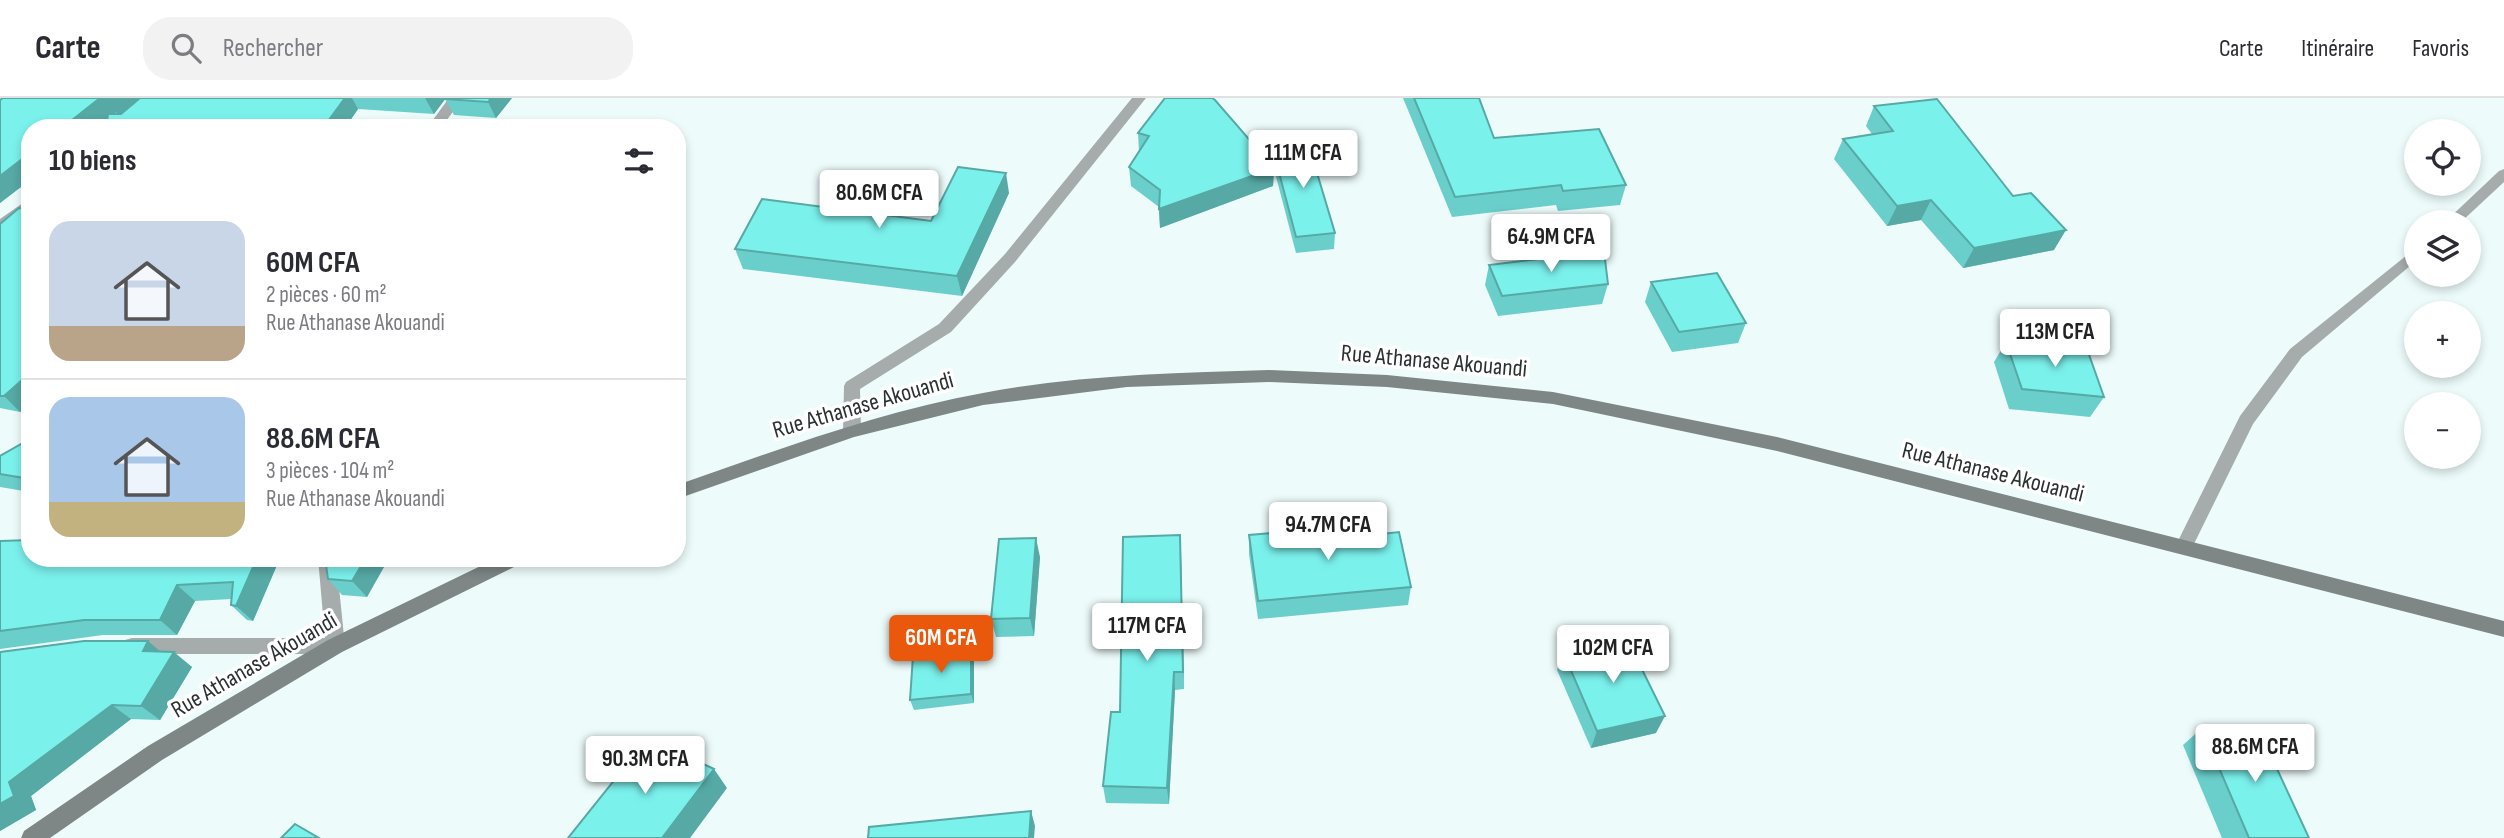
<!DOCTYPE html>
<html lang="fr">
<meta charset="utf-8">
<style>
:root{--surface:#fff;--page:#f2f2f3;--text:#2b2b33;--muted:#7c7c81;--line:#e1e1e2;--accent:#ea580c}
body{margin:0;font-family:"Sofia Sans Condensed",sans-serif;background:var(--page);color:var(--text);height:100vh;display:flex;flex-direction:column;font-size:26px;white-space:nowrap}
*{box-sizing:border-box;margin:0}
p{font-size:23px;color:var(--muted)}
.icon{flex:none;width:38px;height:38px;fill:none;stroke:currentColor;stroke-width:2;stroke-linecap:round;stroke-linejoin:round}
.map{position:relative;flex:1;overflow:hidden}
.details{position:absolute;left:21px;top:21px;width:665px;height:448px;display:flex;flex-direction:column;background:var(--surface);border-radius:28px;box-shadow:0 4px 10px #0003}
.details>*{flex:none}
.tools{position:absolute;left:2404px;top:21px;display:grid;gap:14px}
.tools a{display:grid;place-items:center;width:77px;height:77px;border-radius:50%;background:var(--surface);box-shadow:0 4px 10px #0003;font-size:35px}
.price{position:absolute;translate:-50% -60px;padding:0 16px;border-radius:7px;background:#fff;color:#222;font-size:23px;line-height:46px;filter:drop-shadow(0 2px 4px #0008)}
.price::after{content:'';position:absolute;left:50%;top:42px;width:21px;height:16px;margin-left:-10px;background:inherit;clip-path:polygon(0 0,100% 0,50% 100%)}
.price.current{background:var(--accent);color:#fff}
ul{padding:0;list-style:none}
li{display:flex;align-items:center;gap:21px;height:175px;padding:0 28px}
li+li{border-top:2px solid var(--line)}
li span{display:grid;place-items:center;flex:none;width:196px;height:140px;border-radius:21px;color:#555}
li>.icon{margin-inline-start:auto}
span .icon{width:84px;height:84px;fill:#fffc;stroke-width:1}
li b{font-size:30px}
h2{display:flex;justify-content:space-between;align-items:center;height:84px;padding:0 28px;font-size:30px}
header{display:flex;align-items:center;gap:42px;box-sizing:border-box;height:98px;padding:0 35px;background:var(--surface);border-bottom:2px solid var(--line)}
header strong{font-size:33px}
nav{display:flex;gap:38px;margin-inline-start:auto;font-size:24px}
.search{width:490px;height:63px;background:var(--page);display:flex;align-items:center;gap:18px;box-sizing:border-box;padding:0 24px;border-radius:28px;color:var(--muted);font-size:26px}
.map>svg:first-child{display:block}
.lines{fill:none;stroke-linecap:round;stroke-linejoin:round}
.street{fill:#a6acac;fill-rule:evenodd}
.secondary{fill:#7e8786;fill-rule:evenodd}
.wall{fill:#6acfcb}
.shaded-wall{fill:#56a9a5}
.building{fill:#7bf1ec;stroke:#56a9a5;stroke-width:2}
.labels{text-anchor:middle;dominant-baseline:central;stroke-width:7;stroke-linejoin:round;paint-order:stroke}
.street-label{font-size:24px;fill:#2b3131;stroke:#fff}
</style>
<header>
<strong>Carte</strong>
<div class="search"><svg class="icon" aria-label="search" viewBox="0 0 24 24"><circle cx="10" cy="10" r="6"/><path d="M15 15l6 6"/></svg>Rechercher</div>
<nav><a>Carte</a><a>Itinéraire</a><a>Favoris</a></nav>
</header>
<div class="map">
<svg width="2504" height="740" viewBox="0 0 2504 740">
<rect width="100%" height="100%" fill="#edfcfb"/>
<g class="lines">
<!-- street -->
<g class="street">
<polygon points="449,0 463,0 441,30 427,30"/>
<polygon points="1132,0 1146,0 1015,164 951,234 860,291 861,333 858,338 846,338 843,333 844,288 846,284 939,226 1005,156"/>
<polygon points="2504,71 2504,84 2461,124 2445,124 2499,73"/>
<polygon points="30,100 30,113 0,134 0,121"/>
<polygon points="2417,149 2417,162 2302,259 2253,326 2190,454 2178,454 2175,449 2240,318 2290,251"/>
<polygon points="318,460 336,460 345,548 342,554 335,556 132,556 125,554 122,548 125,542 132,540 325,540"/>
</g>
<!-- secondary -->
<g class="secondary">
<path d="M1269,272L1387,277L1553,294L1777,339L2504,523V539L1777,353L1553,306L1387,289L1269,284L1127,289L983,307L854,339L677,401V387C778,352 878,314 983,295C1077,277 1174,275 1269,272Z"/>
<polygon points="497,460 524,460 522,465 342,554 162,662 50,740 21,740 24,733 148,648 328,542"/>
</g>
</g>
<!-- wall -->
<g class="wall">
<polygon points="3,0 512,0 496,20 454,17 445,1 434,16 358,11 345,30 106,30 107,21 96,30 30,30 30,82 0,105 0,2"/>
<polygon points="1403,0 1479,0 1494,40 1626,87 1620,107 1558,113 1556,107 1452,119"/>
<polygon points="1874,8 2054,152 1963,170 1921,122 1887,128 1834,61 1843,41 1872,36 1866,28"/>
<polygon points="1138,35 1273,69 1272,64 1272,48 1335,135 1334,151 1296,155 1274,71 1273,88 1160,130 1159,109 1131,88 1129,69 1139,54"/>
<polygon points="1009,95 962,198 743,171 735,151 931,123"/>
<polygon points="30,111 30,305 20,314 0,310 0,126"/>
<polygon points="1489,167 1608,186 1602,206 1498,218 1485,187"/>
<polygon points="1651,184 1746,225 1738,245 1672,254 1645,204"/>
<polygon points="2006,244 2104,299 2090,319 2009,311 1994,264"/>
<polygon points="30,341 30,394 0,389 0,358"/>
<polygon points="1382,436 1411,489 1408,507 1258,521 1249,456 1249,437"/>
<polygon points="0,443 30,460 280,460 253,523 247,522 231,507 231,501 195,503 177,537 103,537 0,551"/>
<polygon points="1181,456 1184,591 1175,592 1169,706 1106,705 1103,688 1120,614"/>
<polygon points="1040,459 1034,538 996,539 991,521"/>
<polygon points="389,460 367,499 342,497 328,481"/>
<polygon points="160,553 192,569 160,622 131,621 31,698 36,712 0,733 0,554"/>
<polygon points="1563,554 1656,635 1591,650 1557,572"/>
<polygon points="974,562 974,605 914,612 910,602"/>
<polygon points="2202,630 2309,740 2222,740 2183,647"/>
</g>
<!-- shaded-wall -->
<g class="shaded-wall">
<polygon points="100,0 148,0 122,21 116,14 96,30 62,30"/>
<polygon points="345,0 352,0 358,11 345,30 323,30"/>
<polygon points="425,0 446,0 434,16"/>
<polygon points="491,0 512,0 496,20 488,4"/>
<polygon points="30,55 30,82 0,105 0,78"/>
<polygon points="1274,70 1273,88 1160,130 1159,111"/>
<polygon points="1006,75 1009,95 962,198 957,178"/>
<polygon points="1931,102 1921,122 1887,128 1897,108"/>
<polygon points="2066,132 2054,152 1963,170 1974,150"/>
<polygon points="30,275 30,305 20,314 4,298"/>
<polygon points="1180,437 1181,456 1184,591 1183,574"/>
<polygon points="1036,440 1040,459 1034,538 1030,520"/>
<polygon points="257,460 280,460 253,523 236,508"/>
<polygon points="366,460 389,460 367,499 352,483"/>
<polygon points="177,487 195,503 177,537 160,522"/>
<polygon points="148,543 167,559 143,553"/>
<polygon points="971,552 974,562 974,605 971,596"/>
<polygon points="174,554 192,569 160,622 141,608"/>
<polygon points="1174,574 1175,592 1169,706 1167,690"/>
<polygon points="112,607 131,621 31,698 36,712 0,733 0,706 9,684"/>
<polygon points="1665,618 1656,635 1591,650 1597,633"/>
<polygon points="714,671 727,690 690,740 662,740"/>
<polygon points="1031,713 1035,728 1034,740 1029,740"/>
</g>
<!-- building -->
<g class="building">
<polygon points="3,0 100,0 62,30 30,30 30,55 0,78 0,2"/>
<polygon points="140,0 345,0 323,30 106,30 108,16 121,16"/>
<polygon points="446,0 491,0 488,4 445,1"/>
<polygon points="1165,0 1212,0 1215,2 1274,70 1159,111 1160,92 1129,69 1149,38 1138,35"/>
<polygon points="1414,0 1479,0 1494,40 1599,31 1626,87 1563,93 1561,87 1455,99"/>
<polygon points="1937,1 2013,98 2031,95 2066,132 1974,150 1931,102 1897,108 1843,41 1893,33 1874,8"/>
<polygon points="1308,45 1335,135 1296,139 1272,48"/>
<polygon points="958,69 1006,75 957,178 735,151 762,101 931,123"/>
<polygon points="19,110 30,111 30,275 4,298 0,298 0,126"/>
<polygon points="1604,153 1608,186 1502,198 1489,167"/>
<polygon points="1717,175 1746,225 1679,234 1651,184"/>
<polygon points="2006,244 2087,251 2104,299 2022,291"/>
<polygon points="30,341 30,381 0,376 0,358"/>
<polygon points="1380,426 1382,436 1399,434 1411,489 1258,503 1249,437"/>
<polygon points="1180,437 1183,574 1174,574 1167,690 1103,688 1111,614 1120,614 1123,439"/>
<polygon points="1036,440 1030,520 991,521 999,441"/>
<polygon points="30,442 30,460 257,460 236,508 231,507 233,484 177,487 160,522 84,522 0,533 0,443"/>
<polygon points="325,460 366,460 352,483 328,481"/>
<polygon points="1627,541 1665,618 1597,633 1563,554"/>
<polygon points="84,543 148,543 143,553 174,554 141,608 112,607 9,684 14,698 0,706 0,554"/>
<polygon points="971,552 971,596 910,602 913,558"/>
<polygon points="2202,630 2259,632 2309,740 2249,740"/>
<polygon points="648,640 714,671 662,740 568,740"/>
<polygon points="1031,713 1029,740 868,740 869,729"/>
<polygon points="295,726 319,740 281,740"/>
</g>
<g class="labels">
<!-- street labels -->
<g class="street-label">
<text transform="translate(1434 263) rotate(5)">Rue Athanase Akouandi</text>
<text transform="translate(863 307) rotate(-16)">Rue Athanase Akouandi</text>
<text transform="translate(1993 374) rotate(14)">Rue Athanase Akouandi</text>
<text transform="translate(254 567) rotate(-30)">Rue Athanase Akouandi</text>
</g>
</g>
</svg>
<div class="tools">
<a><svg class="icon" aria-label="locate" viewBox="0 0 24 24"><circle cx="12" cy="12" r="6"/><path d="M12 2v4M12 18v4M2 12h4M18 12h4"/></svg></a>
<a><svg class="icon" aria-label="layers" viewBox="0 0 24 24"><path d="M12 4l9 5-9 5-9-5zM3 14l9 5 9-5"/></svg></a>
<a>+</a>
<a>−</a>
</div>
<b class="price" style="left:1303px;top:92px">111M CFA</b>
<b class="price" style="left:879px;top:132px">80.6M CFA</b>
<b class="price" style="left:1551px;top:176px">64.9M CFA</b>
<b class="price" style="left:2055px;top:271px">113M CFA</b>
<b class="price" style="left:1328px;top:464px">94.7M CFA</b>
<b class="price" style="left:1147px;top:565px">117M CFA</b>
<b class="price current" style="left:941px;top:577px">60M CFA</b>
<b class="price" style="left:1613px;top:587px">102M CFA</b>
<b class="price" style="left:2255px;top:686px">88.6M CFA</b>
<b class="price" style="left:645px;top:698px">90.3M CFA</b>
<section class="details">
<h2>10 biens<svg class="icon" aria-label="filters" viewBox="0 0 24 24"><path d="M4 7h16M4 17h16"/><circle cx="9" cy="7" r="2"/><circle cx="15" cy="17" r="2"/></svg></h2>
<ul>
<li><span style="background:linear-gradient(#c9d6e8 75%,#b9a48a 0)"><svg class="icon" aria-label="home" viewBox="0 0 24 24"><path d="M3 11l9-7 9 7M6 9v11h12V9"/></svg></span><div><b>60M CFA</b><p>2 pièces · 60 m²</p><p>Rue Athanase Akouandi</p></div></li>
<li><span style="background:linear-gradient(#a9c7e8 75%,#c2b280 0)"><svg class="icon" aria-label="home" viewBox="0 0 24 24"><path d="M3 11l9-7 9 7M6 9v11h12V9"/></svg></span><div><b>88.6M CFA</b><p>3 pièces · 104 m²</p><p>Rue Athanase Akouandi</p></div></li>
</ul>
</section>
</div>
